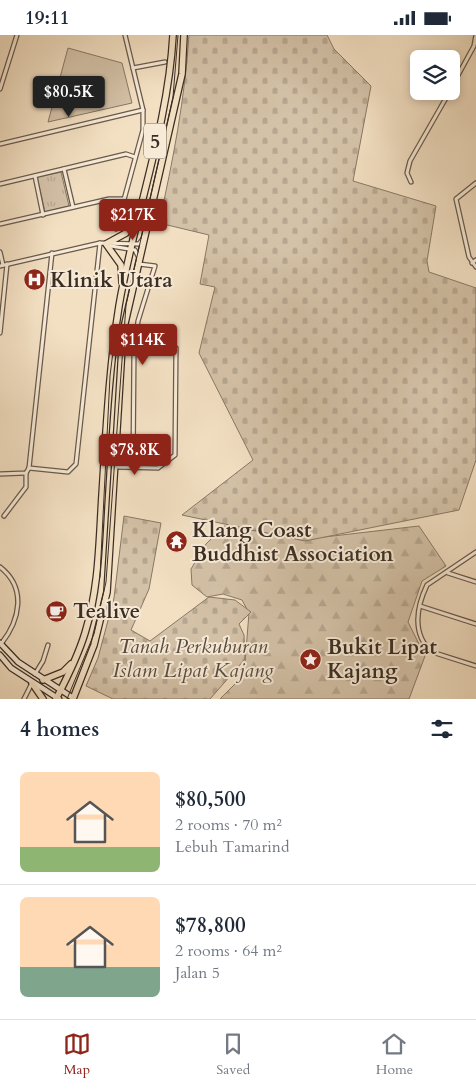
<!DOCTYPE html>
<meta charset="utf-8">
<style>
:root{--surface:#fff;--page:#f6f6f7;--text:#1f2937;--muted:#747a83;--line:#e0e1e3;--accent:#8f2418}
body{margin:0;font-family:Cardo,serif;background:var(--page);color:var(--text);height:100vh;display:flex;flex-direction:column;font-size:19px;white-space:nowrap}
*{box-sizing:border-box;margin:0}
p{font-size:16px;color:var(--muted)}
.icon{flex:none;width:28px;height:28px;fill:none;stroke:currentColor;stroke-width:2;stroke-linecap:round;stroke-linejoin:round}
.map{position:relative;height:664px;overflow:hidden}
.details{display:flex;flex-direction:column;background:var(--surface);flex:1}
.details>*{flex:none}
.controls{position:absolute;left:410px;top:15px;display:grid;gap:10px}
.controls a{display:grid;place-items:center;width:50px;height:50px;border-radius:8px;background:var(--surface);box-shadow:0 2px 8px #0003;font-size:25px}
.price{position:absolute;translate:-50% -42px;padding:0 11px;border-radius:5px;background:var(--accent);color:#fff;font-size:16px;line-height:32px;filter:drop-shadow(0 1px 2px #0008)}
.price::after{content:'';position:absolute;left:50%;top:30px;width:15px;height:11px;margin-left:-8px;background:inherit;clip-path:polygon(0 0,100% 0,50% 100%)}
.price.selected{background:#222;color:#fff}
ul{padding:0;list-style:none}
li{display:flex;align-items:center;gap:15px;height:125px;padding:0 20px}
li+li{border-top:1px solid var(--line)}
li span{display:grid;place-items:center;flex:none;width:140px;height:100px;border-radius:8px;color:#555}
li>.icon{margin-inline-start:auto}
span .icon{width:60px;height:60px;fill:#fffc;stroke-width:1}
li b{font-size:21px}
h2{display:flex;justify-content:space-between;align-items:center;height:60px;padding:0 20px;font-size:21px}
.status{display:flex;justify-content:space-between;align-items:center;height:35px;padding:0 25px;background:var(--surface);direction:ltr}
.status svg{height:14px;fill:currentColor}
.tabs{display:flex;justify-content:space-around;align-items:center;height:70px;border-top:1px solid var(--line);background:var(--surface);font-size:14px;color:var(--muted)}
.tabs a{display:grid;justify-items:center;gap:2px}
.tabs .selected{color:var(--accent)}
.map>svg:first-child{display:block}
.grass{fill:url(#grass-tufts);stroke:#887866}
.forest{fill:url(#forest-firs);stroke:#887866}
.cemetery{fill:url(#cemetery-stones);stroke:#887866}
.green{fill:#d4c2a8;stroke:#887866}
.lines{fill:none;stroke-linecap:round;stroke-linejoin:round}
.minor-casing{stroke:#695a4c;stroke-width:5.5}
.secondary-casing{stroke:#3b2e24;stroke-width:7}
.trunk-casing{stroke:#3b2e24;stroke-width:8}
.minor{stroke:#f7ebd8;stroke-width:3}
.secondary{stroke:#f7ebd8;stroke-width:4.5}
.trunk{stroke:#f3e0c3;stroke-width:5.5}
.tram{stroke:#3b2e24;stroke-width:1}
.labels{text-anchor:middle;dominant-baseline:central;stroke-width:4;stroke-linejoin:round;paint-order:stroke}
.shield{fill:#f7ebd8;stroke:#73675a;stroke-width:1}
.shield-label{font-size:20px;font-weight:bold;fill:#3b2e24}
.poi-label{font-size:21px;font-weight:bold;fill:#3b2e24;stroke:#f7ebd8;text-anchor:start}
.park-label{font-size:21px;font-style:italic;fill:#5a4c3e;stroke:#f7ebd8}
</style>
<div class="status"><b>19:11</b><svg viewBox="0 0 49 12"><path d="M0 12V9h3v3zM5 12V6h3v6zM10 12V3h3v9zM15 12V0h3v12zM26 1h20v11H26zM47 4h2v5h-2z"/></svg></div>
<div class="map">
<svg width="476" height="664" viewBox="0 0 476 664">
<defs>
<pattern id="grass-tufts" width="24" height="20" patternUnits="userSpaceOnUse" patternTransform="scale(1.25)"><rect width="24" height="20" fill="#d4c2a8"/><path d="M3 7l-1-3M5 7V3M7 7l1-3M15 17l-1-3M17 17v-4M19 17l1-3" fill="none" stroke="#b7a790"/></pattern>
<pattern id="forest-firs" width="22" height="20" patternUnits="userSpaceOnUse" patternTransform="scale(1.25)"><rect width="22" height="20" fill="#d4c2a8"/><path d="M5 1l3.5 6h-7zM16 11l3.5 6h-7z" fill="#b7a790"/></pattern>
<pattern id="cemetery-stones" width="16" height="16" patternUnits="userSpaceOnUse" patternTransform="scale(1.25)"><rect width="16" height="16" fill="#d4c2a8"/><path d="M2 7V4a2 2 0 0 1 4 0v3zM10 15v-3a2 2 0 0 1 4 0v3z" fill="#b7a790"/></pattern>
</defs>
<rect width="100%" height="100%" fill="#f3e0c3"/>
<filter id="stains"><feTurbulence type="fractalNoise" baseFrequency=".004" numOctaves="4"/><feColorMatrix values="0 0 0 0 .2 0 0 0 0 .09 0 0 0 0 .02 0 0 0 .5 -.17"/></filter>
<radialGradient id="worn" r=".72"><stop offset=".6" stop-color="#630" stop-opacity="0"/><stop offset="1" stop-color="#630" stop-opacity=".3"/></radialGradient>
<!-- grass -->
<polygon class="grass" points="61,137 69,171 45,177 37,142"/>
<!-- forest -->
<polygon class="forest" points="224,491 307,504 419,491 446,531 422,546 408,587 425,621 409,664 220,664 244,640 249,578 242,565 223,559 207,562 192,550 191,534 206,509"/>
<!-- cemetery -->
<g class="cemetery">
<path d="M189,0H327L334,14L371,51L353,146L436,171L427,226L429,237L476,253V425L459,475L305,506L182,480L253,425L199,318L215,252L200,249L209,200L159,188C173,126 185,63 189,0Z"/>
<polygon points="124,481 161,488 149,554 131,595 150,606 209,562 235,565 251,577 239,589 244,600 245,624 210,664 113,664 86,651 98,623 114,563"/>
</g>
<!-- green -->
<polygon class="green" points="68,13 122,28 132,68 48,87"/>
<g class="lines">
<defs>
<g id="minor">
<polyline points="133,33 165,27"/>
<polyline points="451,53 474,11 476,0"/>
<polyline points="0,54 17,0"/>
<polyline points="0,109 143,75"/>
<polyline points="64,134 73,172"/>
<polyline points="35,141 43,180"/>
<polyline points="411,147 407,138 410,126 450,56"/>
<polyline points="476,148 456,164 469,222 476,232"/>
<polyline points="0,149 126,119 135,122"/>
<polyline points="0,189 109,164 123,164"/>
<polyline points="116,194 143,95 143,75 125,0"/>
<polyline points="111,211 135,215 139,223"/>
<polyline points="0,217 3,230"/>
<polyline points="472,228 476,225"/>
<polyline points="0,231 100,208 139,209 142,205"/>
<polyline points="0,298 7,229"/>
<polyline points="116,432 158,433 175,420 176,313"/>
<polyline points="133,432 134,317 138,286 155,231 139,229"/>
<polyline points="29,433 68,437 76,429 100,208"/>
<polyline points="29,433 52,218"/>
<polyline points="0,439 26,438 29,433"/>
<polyline points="4,481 26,452 26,438"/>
<path d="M476,517L427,550C417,571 411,599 432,617L476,631"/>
<path d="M0,532C27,553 20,585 1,609"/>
<polyline points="448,538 476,547"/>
<polyline points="420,571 476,589"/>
<polyline points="35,639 43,626 48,610"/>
<polyline points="24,664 32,648"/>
</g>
<g id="secondary">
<polyline points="0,608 18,627 73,663"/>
<polyline points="0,620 11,633 59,664"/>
</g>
<g id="trunk">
<polyline points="122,247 121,230 106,209 126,198 137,182"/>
<polyline points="43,645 63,637 71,629"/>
<polyline points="32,648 43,664"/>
<path d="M56,664C67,643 78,621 85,598C99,553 99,507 102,460C106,397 109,333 119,271C134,181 168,92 173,0"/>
<polyline points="73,664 94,610 107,557 123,297 182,39 184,0"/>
</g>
</defs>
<!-- minor casing -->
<use href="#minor" class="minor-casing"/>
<!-- secondary casing -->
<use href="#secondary" class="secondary-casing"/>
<!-- trunk casing -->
<use href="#trunk" class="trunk-casing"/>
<!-- minor -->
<use href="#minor" class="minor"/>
<!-- secondary -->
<use href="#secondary" class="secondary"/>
<!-- trunk -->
<use href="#trunk" class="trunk"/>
<!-- tram -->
<g class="tram">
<polyline points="100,542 110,341 115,300"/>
<polyline points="67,664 94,599 106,547 126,270 173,62 178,0"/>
</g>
</g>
<!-- icons -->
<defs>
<symbol id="hospital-disc" viewBox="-11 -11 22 22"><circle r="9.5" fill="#8f2418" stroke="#f7ebd8"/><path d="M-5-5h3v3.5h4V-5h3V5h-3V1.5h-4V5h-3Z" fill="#fff"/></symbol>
<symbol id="temple-disc" viewBox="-11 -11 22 22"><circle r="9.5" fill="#8f2418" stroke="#f7ebd8"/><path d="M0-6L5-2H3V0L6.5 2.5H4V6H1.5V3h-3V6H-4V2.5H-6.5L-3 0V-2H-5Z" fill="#fff"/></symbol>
<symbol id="cafe-disc" viewBox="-11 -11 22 22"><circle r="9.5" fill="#8f2418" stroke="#f7ebd8"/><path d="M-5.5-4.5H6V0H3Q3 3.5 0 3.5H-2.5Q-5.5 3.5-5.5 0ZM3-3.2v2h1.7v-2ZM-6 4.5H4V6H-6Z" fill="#fff"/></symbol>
<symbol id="sight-disc" viewBox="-11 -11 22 22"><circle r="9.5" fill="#8f2418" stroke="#f7ebd8"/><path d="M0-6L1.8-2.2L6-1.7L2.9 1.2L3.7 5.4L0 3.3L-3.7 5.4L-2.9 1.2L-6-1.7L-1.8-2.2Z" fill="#fff"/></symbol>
</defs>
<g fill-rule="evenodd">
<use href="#hospital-disc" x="22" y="232" width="25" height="25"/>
<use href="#temple-disc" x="164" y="494" width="25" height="25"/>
<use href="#cafe-disc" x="44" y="564" width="25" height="25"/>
<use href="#sight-disc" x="298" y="612" width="25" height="25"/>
</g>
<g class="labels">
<!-- shield labels -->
<rect class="shield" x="144" y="88.5" width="22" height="35" rx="4"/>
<g class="shield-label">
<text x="155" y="106">5</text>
</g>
<!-- poi labels -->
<g class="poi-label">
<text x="50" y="245">Klinik Utara</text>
<text x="192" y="495">Klang Coast<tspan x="192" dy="24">Buddhist Association</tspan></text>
<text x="73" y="576">Tealive</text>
<text x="327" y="612">Bukit Lipat<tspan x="327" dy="24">Kajang</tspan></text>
</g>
<!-- park labels -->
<g class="park-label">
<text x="193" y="611">Tanah Perkuburan<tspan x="193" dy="24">Islam Lipat Kajang</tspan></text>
</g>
</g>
<rect width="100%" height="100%" filter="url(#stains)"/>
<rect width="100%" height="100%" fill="url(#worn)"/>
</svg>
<div class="controls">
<a><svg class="icon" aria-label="layers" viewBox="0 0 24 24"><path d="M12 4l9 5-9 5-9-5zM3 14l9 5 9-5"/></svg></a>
</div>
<b class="price selected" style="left:69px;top:83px">$80.5K</b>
<b class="price" style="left:133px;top:206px">$217K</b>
<b class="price" style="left:143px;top:331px">$114K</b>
<b class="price" style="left:135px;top:441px">$78.8K</b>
</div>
<section class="details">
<h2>4 homes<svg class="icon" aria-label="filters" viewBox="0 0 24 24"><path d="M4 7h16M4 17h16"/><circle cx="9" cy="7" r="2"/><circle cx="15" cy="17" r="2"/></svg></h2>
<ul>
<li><span style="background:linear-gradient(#ffd9b3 75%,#8fb573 0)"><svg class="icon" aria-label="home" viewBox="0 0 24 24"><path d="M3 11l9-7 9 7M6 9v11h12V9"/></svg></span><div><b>$80,500</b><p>2 rooms · 70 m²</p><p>Lebuh Tamarind</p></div></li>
<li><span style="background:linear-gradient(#ffd9b3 70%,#7fa58c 0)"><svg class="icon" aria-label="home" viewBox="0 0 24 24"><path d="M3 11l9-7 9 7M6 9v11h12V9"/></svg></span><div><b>$78,800</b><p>2 rooms · 64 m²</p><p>Jalan 5</p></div></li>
</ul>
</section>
<nav class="tabs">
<a class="selected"><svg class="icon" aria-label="map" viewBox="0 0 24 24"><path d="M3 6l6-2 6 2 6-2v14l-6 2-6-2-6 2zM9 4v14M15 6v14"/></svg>Map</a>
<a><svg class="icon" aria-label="saved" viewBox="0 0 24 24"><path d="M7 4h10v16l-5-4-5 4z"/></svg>Saved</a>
<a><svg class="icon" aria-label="home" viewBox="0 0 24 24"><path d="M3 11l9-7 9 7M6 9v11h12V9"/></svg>Home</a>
</nav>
